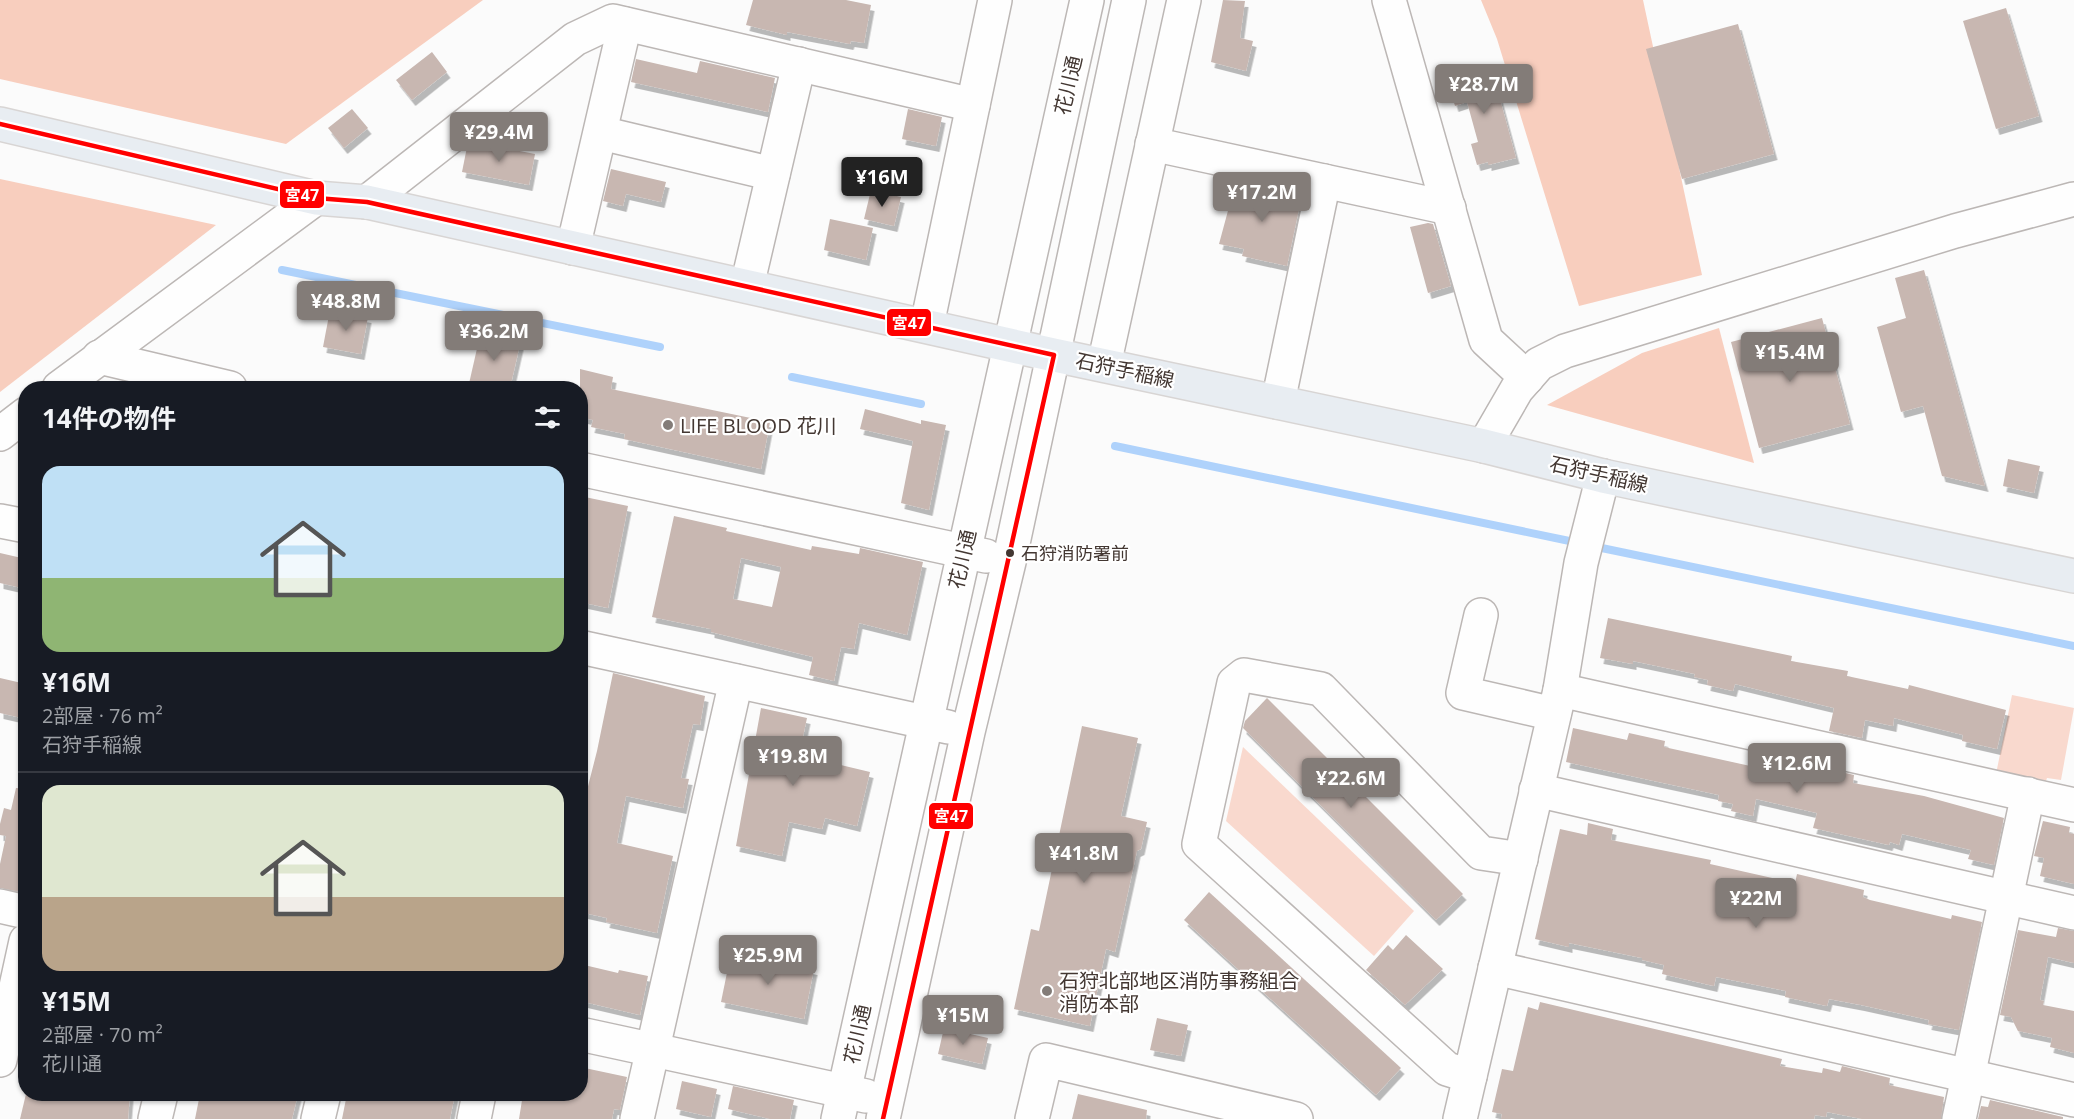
<!DOCTYPE html>
<html lang="ja">
<meta charset="utf-8">
<style>
:root{--surface:#171b24;--page:#242831;--text:#f1f3f6;--muted:#9ea1a6;--line:#363941;--accent:#837c78}
body{margin:0;font-family:"Open Sans","Noto Sans JP",sans-serif;background:var(--page);color:var(--text);height:100vh;display:flex;flex-direction:column;font-size:22px;white-space:nowrap}
*{box-sizing:border-box;margin:0}
p{font-size:20px;color:var(--muted)}
.icon{flex:none;width:33px;height:33px;fill:none;stroke:currentColor;stroke-width:2;stroke-linecap:round;stroke-linejoin:round}
.map{position:relative;flex:1;overflow:hidden}
.drawer{position:absolute;left:18px;top:381px;width:570px;height:720px;display:flex;flex-direction:column;background:var(--surface);border-radius:24px;box-shadow:0 2px 4px #0004}
.drawer>*{flex:none}
.price{position:absolute;translate:-50% -51px;padding:0 14px;border-radius:6px;background:var(--accent);color:#fff;font-size:20px;line-height:39px;filter:drop-shadow(0 2px 3px #0008)}
.price::after{content:'';position:absolute;left:50%;top:36px;width:18px;height:14px;margin-left:-9px;background:inherit;clip-path:polygon(0 0,100% 0,50% 100%)}
.price.on{background:#222;color:#fff}
ul{padding:0;list-style:none}
li{display:grid;align-content:center;gap:12px;height:318px;padding:0 24px}
li+li{border-top:2px solid var(--line)}
li span{display:grid;place-items:center;height:186px;border-radius:18px;color:#555}
li>.icon{margin-inline-start:auto}
span .icon{width:108px;height:108px;fill:#fffc;stroke-width:1}
li b{font-size:26px}
h2{display:flex;justify-content:space-between;align-items:center;height:72px;padding:0 24px;font-size:26px}
.map>svg:first-child{display:block}
.green{fill:#f9d9ce}
.forest{fill:#f8cebe}
.lines{fill:none;stroke-linecap:round;stroke-linejoin:round}
.stream{stroke:#afd2fb;stroke-width:8}
.building{fill:#c8b7b1;fill-rule:evenodd;filter:url(#shadow)}
.minor-casing{stroke:#bcb7b5;stroke-width:36}
.major-casing{stroke:#d8d5d4;stroke-width:36}
.minor{stroke:#fefefe;stroke-width:33}
.major{stroke:#e8edf2;stroke-width:33}
.bus-1-casing{stroke:#fff;stroke-width:9}
.bus-1{stroke:#f00;stroke-width:4.5}
.poi-dot{fill:#837c78;stroke:#fff;stroke-width:2}
.bus-dot{fill:#433732;stroke:#fff;stroke-width:2}
.labels{text-anchor:middle;dominant-baseline:central;stroke-width:4.5;stroke-linejoin:round;paint-order:stroke}
.bus-label{font-size:18px;fill:#433732;stroke:#fff;text-anchor:start}
.street-label{font-size:20px;fill:#433732;stroke:#fff}
.poi-label{font-size:20px;fill:#433732;stroke:#fff;text-anchor:start}
.line-badge{stroke:#fff;stroke-width:2}
.badge-label{font-size:16px;text-anchor:middle;font-weight:bold;fill:#fff}
</style>
<div class="map">
<svg width="2074" height="1119" viewBox="0 0 2074 1119">
<defs>
<filter id="shadow"><feDropShadow dx="3.5" dy="6" stdDeviation="0" flood-color="#0004"/></filter>
</defs>
<rect width="100%" height="100%" fill="#fbfbfb"/>
<!-- green -->
<g class="green">
<polygon points="2012,695 2074,708 2061,780 2047,778 2045,784 1996,774"/>
<polygon points="1243,747 1414,911 1374,956 1226,821"/>
</g>
<!-- forest -->
<g class="forest">
<polygon points="0,0 483,0 286,144 0,79"/>
<polygon points="1481,0 1643,0 1702,275 1579,306 1497,39"/>
<polygon points="0,179 216,225 0,392"/>
<polygon points="1719,328 1754,463 1547,405 1642,353"/>
</g>
<g class="lines">
<!-- stream -->
<g class="stream">
<polyline points="282,270 660,347"/>
<polyline points="792,377 921,404"/>
<polyline points="1115,446 1579,543"/>
<polyline points="1592,546 2074,646"/>
</g>
</g>
<!-- building -->
<g class="building">
<polygon points="753,0 846,0 871,5 864,43 851,41 850,44 787,32 787,35 746,25"/>
<polygon points="1223,0 1245,1 1240,38 1253,41 1246,71 1211,62"/>
<polygon points="2006,8 2039,116 1996,129 1963,21"/>
<polygon points="1738,24 1774,154 1682,179 1646,49"/>
<polygon points="432,52 447,72 412,100 396,80"/>
<polygon points="636,59 697,73 700,61 775,78 768,112 631,82"/>
<polygon points="1491,66 1516,158 1488,165 1488,162 1477,165 1471,144 1478,142 1467,102 1455,106 1447,79"/>
<polygon points="352,109 368,128 344,148 328,128"/>
<polygon points="908,109 942,117 936,146 902,139"/>
<polygon points="474,142 535,154 529,185 462,172 467,147"/>
<polygon points="611,169 666,182 661,202 626,194 623,206 603,201"/>
<polygon points="1236,181 1302,195 1287,266 1242,256 1244,249 1219,244"/>
<polygon points="871,190 901,197 894,226 864,219"/>
<polygon points="830,219 873,228 866,260 824,250"/>
<polygon points="1428,223 1433,224 1451,286 1428,293 1410,227"/>
<polygon points="1924,270 1979,466 1985,486 1942,476 1923,406 1901,412 1877,327 1906,318 1895,278"/>
<polygon points="330,310 368,317 361,354 323,347"/>
<polygon points="1822,318 1850,424 1759,448 1731,342"/>
<polygon points="481,331 521,340 510,388 468,388"/>
<polygon points="580,369 613,377 611,389 770,422 761,469 624,439 625,434 591,427 593,420 580,417"/>
<polygon points="865,409 921,424 921,420 946,425 929,510 901,503 913,441 860,429"/>
<polygon points="2008,459 2040,466 2034,493 2003,486"/>
<polygon points="580,496 628,506 608,608 580,602"/>
<path d="M674,516L727,528L726,531L811,550L812,546L859,554L860,548L923,562L907,635L859,623L854,649L841,647L834,681L809,675L813,657L711,632V629L652,617ZM741,558L781,567L772,607L733,599Z"/>
<polygon points="0,553 26,559 26,589 0,583"/>
<polygon points="1608,618 1792,656 1791,661 1848,671 1847,676 1908,689 1909,685 2006,710 1997,749 1962,741 1963,735 1894,718 1893,726 1865,720 1862,738 1829,731 1834,708 1735,684 1733,691 1707,685 1708,680 1694,677 1695,674 1633,661 1633,664 1600,658"/>
<polygon points="613,673 705,696 700,725 693,724 681,778 689,779 683,808 626,796 617,843 673,856 657,933 606,922 607,918 580,912 580,801 584,802 597,751"/>
<polygon points="0,678 26,684 26,719 0,713"/>
<polygon points="1267,698 1463,894 1436,920 1243,728 1245,721"/>
<polygon points="761,708 807,718 799,755 870,772 857,826 825,818 822,829 789,822 782,856 736,846"/>
<polygon points="1082,726 1138,738 1121,816 1147,822 1141,849 1137,851 1115,952 1106,949 1090,1026 1014,1009 1031,929 1039,931"/>
<polygon points="1573,728 1627,740 1629,733 1665,741 1664,747 1773,771 1774,766 1831,779 1833,770 1854,775 1853,783 1924,796 2004,818 1994,865 1968,859 1971,850 1902,834 1899,845 1890,842 1889,845 1813,828 1817,813 1756,799 1753,816 1731,811 1733,804 1718,801 1719,795 1566,762"/>
<polygon points="16,788 26,789 26,893 0,888 0,864 6,836 0,835 0,824 4,808 11,810"/>
<polygon points="2043,821 2070,827 2069,833 2074,834 2074,884 2040,876 2044,858 2034,856"/>
<polygon points="1588,823 1613,829 1611,840 1711,860 1710,864 1795,883 1797,874 1864,890 1863,897 1870,900 1951,919 1952,915 1982,922 1959,1030 1928,1024 1929,1020 1861,1005 1829,999 1827,1006 1785,997 1786,991 1716,977 1714,986 1662,974 1664,965 1642,960 1642,958 1569,943 1569,947 1535,939 1560,829 1587,835"/>
<polygon points="1209,892 1401,1068 1376,1095 1184,920"/>
<polygon points="2058,928 2074,931 2074,963 2048,957 2040,1000 2044,1001 2043,1005 2074,1011 2074,1053 2050,1047 2052,1038 2018,1031 2011,1017 2000,1015 2018,930 2056,937"/>
<polygon points="1406,935 1443,969 1405,1005 1366,970 1388,945 1393,950"/>
<polygon points="731,953 814,969 804,1019 721,1002"/>
<polygon points="580,964 618,973 619,970 648,976 640,1015 580,1001"/>
<polygon points="1540,1002 1782,1059 1780,1066 1822,1073 1823,1068 1840,1072 1842,1066 1890,1078 1889,1085 1944,1097 1941,1119 1862,1119 1827,1112 1826,1117 1815,1115 1814,1119 1501,1119 1502,1114 1492,1112 1502,1069 1513,1071 1528,1007 1538,1010"/>
<polygon points="1157,1018 1188,1025 1181,1056 1150,1050"/>
<polygon points="944,1028 988,1038 982,1064 938,1054"/>
<polygon points="580,1067 627,1077 620,1110 614,1109 612,1119 519,1119 523,1094 580,1094"/>
<polygon points="682,1081 717,1089 711,1117 676,1109"/>
<polygon points="733,1086 794,1100 790,1119 770,1119 728,1109"/>
<polygon points="26,1094 130,1094 128,1119 20,1119"/>
<polygon points="200,1094 298,1094 292,1119 195,1119"/>
<polygon points="347,1094 455,1094 450,1119 342,1119"/>
<polygon points="1078,1094 1147,1110 1146,1119 1072,1119"/>
<polygon points="1990,1100 2063,1117 2063,1119 1978,1119 1981,1106 1988,1107"/>
</g>
<g class="lines">
<defs>
<g id="minor">
<polyline points="1389,0 1486,340 1527,378"/>
<polyline points="601,133 773,174"/>
<polyline points="1152,144 1449,208"/>
<polyline points="367,202 575,39 613,21 973,105"/>
<polyline points="573,248 625,24"/>
<polyline points="747,286 799,64"/>
<polyline points="927,325 995,0"/>
<polyline points="99,357 230,388"/>
<polyline points="1104,365 1184,0"/>
<polyline points="59,388 316,198"/>
<polyline points="1278,402 1324,181"/>
<polyline points="0,434 26,414"/>
<polyline points="1484,446 1517,389 1539,364 1565,351 1955,231 2074,199"/>
<polyline points="580,469 986,556"/>
<polyline points="0,521 26,526"/>
<polyline points="1481,615 1463,693 1554,714"/>
<polyline points="580,647 948,727"/>
<polyline points="1560,690 2074,805"/>
<polyline points="1536,790 2074,913"/>
<polyline points="0,906 26,912"/>
<polyline points="1495,968 2074,1100"/>
<polyline points="580,1034 866,1096"/>
<polyline points="0,1060 26,941"/>
<polyline points="1470,1076 1447,1069 1199,844 1234,683 1244,675 1321,689 1481,853 1521,859"/>
<polyline points="155,1119 161,1094"/>
<polyline points="318,1119 324,1094"/>
<polyline points="474,1119 479,1094"/>
<polyline points="637,1119 736,681"/>
<polyline points="838,1119 1087,0"/>
<polyline points="883,1119 968,732 1009,562 1129,0"/>
<polyline points="1032,1119 1046,1060 1296,1119"/>
<polyline points="1460,1119 1560,690 1581,563 1603,476"/>
<polyline points="1959,1119 2028,794"/>
</g>
<polyline id="major" points="0,124 316,198 367,202 1054,355 1484,446 1603,476 2074,576"/>
</defs>
<!-- minor casing -->
<use href="#minor" class="minor-casing"/>
<!-- major casing -->
<use href="#major" class="major-casing"/>
<!-- minor -->
<use href="#minor" class="minor"/>
<!-- major -->
<use href="#major" class="major"/>
<defs>
<polyline id="bus-1" points="0,124 316,198 367,202 1054,355 883,1119"/>
</defs>
<!-- bus-1 casing -->
<use href="#bus-1" class="bus-1-casing"/>
<!-- bus-1 -->
<use href="#bus-1" class="bus-1"/>
</g>
<!-- markers -->
<g class="poi-dot">
<circle cx="668" cy="425" r="6"/>
<circle cx="1047" cy="991" r="6"/>
</g>
<circle class="bus-dot" cx="1010" cy="553" r="5"/>
<g class="labels">
<!-- bus labels -->
<g class="bus-label">
<text x="1021" y="553">石狩消防署前</text>
</g>
<!-- street labels -->
<g class="street-label">
<text transform="translate(1068 85) rotate(-77)">花川通</text>
<text transform="translate(1125 370) rotate(12)">石狩手稲線</text>
<text transform="translate(1599 474) rotate(13)">石狩手稲線</text>
<text transform="translate(962 559) rotate(-77)">花川通</text>
<text transform="translate(857 1034) rotate(-78)">花川通</text>
</g>
<!-- poi labels -->
<g class="poi-label">
<text x="680" y="425">LIFE BLOOD 花川</text>
<text x="1059" y="980">石狩北部地区消防事務組合<tspan x="1059" dy="23">消防本部</tspan></text>
</g>
</g>
<g class="line-badge">
<rect x="279" y="180" width="46" height="29" rx="6" fill="#f00"/>
<rect x="886" y="308" width="46" height="29" rx="6" fill="#f00"/>
<rect x="928" y="802" width="46" height="28" rx="6" fill="#f00"/>
</g>
<g class="badge-label">
<text x="302" y="201">宮47</text>
<text x="909" y="329">宮47</text>
<text x="951" y="822">宮47</text>
</g>
</svg>
<b class="price" style="left:1484px;top:115px">¥28.7M</b>
<b class="price" style="left:499px;top:163px">¥29.4M</b>
<b class="price on" style="left:882px;top:208px">¥16M</b>
<b class="price" style="left:1262px;top:223px">¥17.2M</b>
<b class="price" style="left:346px;top:332px">¥48.8M</b>
<b class="price" style="left:494px;top:362px">¥36.2M</b>
<b class="price" style="left:1790px;top:383px">¥15.4M</b>
<b class="price" style="left:793px;top:787px">¥19.8M</b>
<b class="price" style="left:1797px;top:794px">¥12.6M</b>
<b class="price" style="left:1351px;top:809px">¥22.6M</b>
<b class="price" style="left:1084px;top:884px">¥41.8M</b>
<b class="price" style="left:1756px;top:929px">¥22M</b>
<b class="price" style="left:768px;top:986px">¥25.9M</b>
<b class="price" style="left:963px;top:1046px">¥15M</b>
<section class="drawer">
<h2>14件の物件<svg class="icon" aria-label="filters" viewBox="0 0 24 24"><path d="M4 7h16M4 17h16"/><circle cx="9" cy="7" r="2"/><circle cx="15" cy="17" r="2"/></svg></h2>
<ul>
<li><span style="background:linear-gradient(#bfe0f5 60%,#8fb573 0)"><svg class="icon" aria-label="home" viewBox="0 0 24 24"><path d="M3 11l9-7 9 7M6 9v11h12V9"/></svg></span><div><b>¥16M</b><p>2部屋 · 76 m²</p><p>石狩手稲線</p></div></li>
<li><span style="background:linear-gradient(#dfe7d0 60%,#b9a48a 0)"><svg class="icon" aria-label="home" viewBox="0 0 24 24"><path d="M3 11l9-7 9 7M6 9v11h12V9"/></svg></span><div><b>¥15M</b><p>2部屋 · 70 m²</p><p>花川通</p></div></li>
</ul>
</section>
</div>
